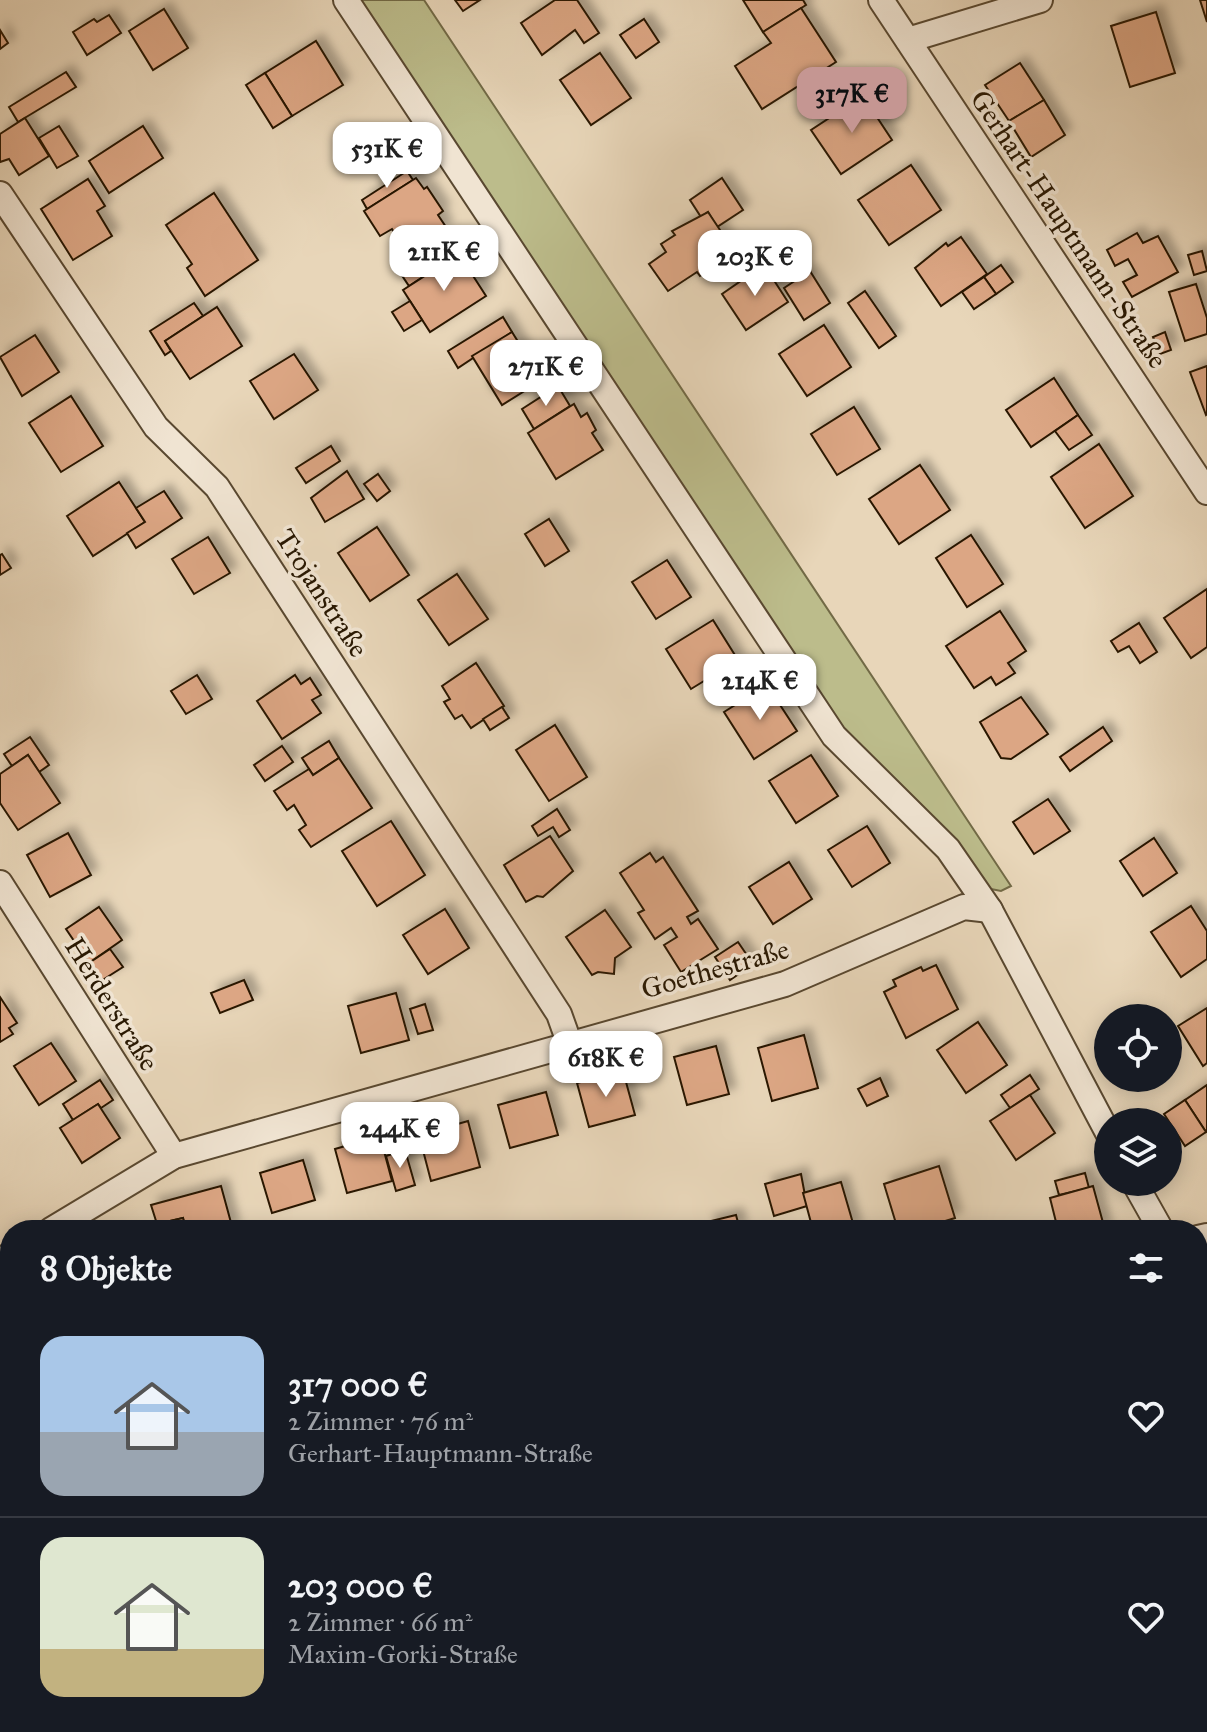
<!DOCTYPE html>
<html lang="de">
<meta charset="utf-8">
<style>
:root{--surface:#171b24;--page:#20242c;--text:#f1f3f6;--muted:#9ea1a6;--line:#363941;--accent:#c59692}
body{margin:0;font-family:"IM FELL Great Primer",serif;background:var(--page);color:var(--text);height:100vh;display:flex;flex-direction:column;font-size:30px;white-space:nowrap}
*{box-sizing:border-box;margin:0}
p{font-size:26px;color:var(--muted)}
.icon{flex:none;width:44px;height:44px;fill:none;stroke:currentColor;stroke-width:2;stroke-linecap:round;stroke-linejoin:round}
.map{position:relative;flex:1;overflow:hidden}
.panel{position:absolute;left:0px;top:1220px;width:1208px;height:512px;display:flex;flex-direction:column;background:var(--surface);border-radius:32px 32px 0 0;box-shadow:0 4px 20px #0003}
.panel>*{flex:none}
.fabs{position:absolute;left:1094px;top:1004px;display:grid;gap:16px}
.fabs a{display:grid;place-items:center;width:88px;height:88px;border-radius:50%;background:var(--surface);box-shadow:0 4px 20px #0003;font-size:40px}
.price{position:absolute;translate:-50% -68px;padding:0 18px;border-radius:16px;background:#fff;color:#222;font-size:26px;line-height:52px;filter:drop-shadow(0 2px 4px #0008)}
.price::after{content:'';position:absolute;left:50%;top:48px;width:24px;height:18px;margin-left:-12px;background:inherit;clip-path:polygon(0 0,100% 0,50% 100%)}
.price.selected{background:var(--accent);color:#111}
ul{padding:0;list-style:none}
li{display:flex;align-items:center;gap:24px;height:200px;padding:0 40px}
li+li{border-top:2px solid var(--line)}
li span{display:grid;place-items:center;flex:none;width:224px;height:160px;border-radius:24px;color:#555}
li>.icon{margin-inline-start:auto}
span .icon{width:96px;height:96px;fill:#fffc;stroke-width:1}
li b{font-size:34px}
h2{display:flex;justify-content:space-between;align-items:center;height:96px;padding:0 40px;font-size:34px}
.map>svg:first-child{display:block}
.green{fill:#bcbc8b;stroke:#726a46;stroke-width:2}
.building{fill:#dca684;stroke:#291802;stroke-width:2;filter:url(#shadow)}
.lines{fill:none;stroke-linecap:round;stroke-linejoin:round}
.minor-casing{stroke:#594830;stroke-width:28}
.minor{stroke:#f0e4d2;stroke-width:24}
.labels{text-anchor:middle;dominant-baseline:central;stroke-width:7;stroke-linejoin:round;paint-order:stroke}
.street-label{font-size:28px;fill:#291802;stroke:#f0e4d2}
</style>
<div class="map">
<svg width="1207" height="1732" viewBox="0 0 1207 1732">
<defs>
<filter id="shadow"><feDropShadow dx="7" dy="-7" stdDeviation="4" flood-color="#0004"/></filter>
</defs>
<rect width="100%" height="100%" fill="#e8d6b9"/>
<filter id="stains"><feTurbulence type="fractalNoise" baseFrequency=".0025" numOctaves="4"/><feColorMatrix values="0 0 0 0 .2 0 0 0 0 .09 0 0 0 0 .02 0 0 0 .5 -.17"/></filter>
<radialGradient id="worn" r=".72"><stop offset=".6" stop-color="#630" stop-opacity="0"/><stop offset="1" stop-color="#630" stop-opacity=".3"/></radialGradient>
<!-- green -->
<g class="green">
<polygon points="358,0 424,0 1011,886 1001,891 986,888 959,845 843,728"/>
<polygon points="0,1668 10,1668 10,1722 224,1722 231,1732 0,1732"/>
</g>
<!-- building -->
<g class="building">
<polygon points="455,0 480,0 463,11"/>
<polygon points="555,0 577,0 599,33 584,43 575,30 542,55 521,23"/>
<polygon points="743,0 803,0 806,5 763,32"/>
<polygon points="1200,0 1207,0 1207,22"/>
<polygon points="801,8 836,62 762,109 735,66 771,43 763,32"/>
<polygon points="164,9 188,48 153,70 129,31"/>
<polygon points="1156,12 1175,73 1130,87 1111,26"/>
<polygon points="109,15 121,33 87,55 73,32 94,19 97,22"/>
<polygon points="644,19 659,42 636,58 620,35"/>
<polygon points="0,30 8,43 0,49"/>
<polygon points="316,41 343,85 292,116 265,73"/>
<polygon points="600,53 631,98 591,125 560,80"/>
<polygon points="1020,63 1044,100 1009,121 985,85"/>
<polygon points="66,72 76,87 18,122 9,107"/>
<polygon points="265,73 292,116 273,128 246,85"/>
<polygon points="863,96 892,140 841,174 811,130"/>
<polygon points="1044,100 1065,135 1031,157 1009,121"/>
<polygon points="25,118 49,156 19,175 9,159 0,162 0,134"/>
<polygon points="59,126 78,156 57,168 39,138"/>
<polygon points="143,126 163,158 109,193 89,161"/>
<polygon points="911,165 941,210 889,245 858,200"/>
<polygon points="407,171 413,180 367,209 362,200"/>
<polygon points="416,178 424,189 427,187 443,211 438,215 446,227 406,252 392,229 380,236 364,211"/>
<polygon points="722,178 743,210 717,227 708,212 701,217 690,200"/>
<polygon points="88,179 105,206 97,211 112,236 73,260 41,209"/>
<polygon points="214,193 258,260 205,296 187,268 192,264 166,225"/>
<polygon points="708,212 732,248 718,258 721,262 700,276 697,272 668,291 649,264 666,252 661,244 675,235 672,231"/>
<polygon points="1137,233 1143,243 1158,236 1178,272 1132,297 1123,282 1137,275 1128,259 1115,266 1107,250"/>
<polygon points="961,237 987,274 941,306 915,268 946,243 948,246"/>
<polygon points="432,250 441,265 409,286 399,271"/>
<polygon points="1202,251 1207,271 1194,275 1188,255"/>
<polygon points="459,254 486,296 430,332 403,290"/>
<polygon points="764,265 788,302 746,330 722,294"/>
<polygon points="1001,265 1013,282 996,294 984,277"/>
<polygon points="810,271 830,303 804,320 784,288"/>
<polygon points="984,277 996,294 974,309 962,292"/>
<polygon points="1196,284 1207,318 1207,334 1185,341 1169,292"/>
<polygon points="865,291 896,336 879,348 848,303"/>
<polygon points="410,301 422,320 404,331 392,312"/>
<polygon points="194,303 203,316 165,341 171,351 165,355 150,331"/>
<polygon points="217,307 242,346 190,379 165,341"/>
<polygon points="503,317 512,332 458,368 448,351"/>
<polygon points="824,325 851,367 807,396 779,354"/>
<polygon points="512,332 542,380 502,405 472,356"/>
<polygon points="1165,332 1171,350 1160,354 1153,337"/>
<polygon points="35,335 59,372 22,396 0,357"/>
<polygon points="294,354 318,390 274,419 250,381"/>
<polygon points="1207,366 1207,414 1206,415 1190,372"/>
<polygon points="1054,378 1078,415 1031,447 1006,410"/>
<polygon points="558,386 570,406 534,429 522,409"/>
<polygon points="71,396 103,446 61,472 29,423"/>
<polygon points="574,404 581,417 587,413 596,430 592,433 603,450 556,479 528,433"/>
<polygon points="854,407 880,449 837,475 811,434"/>
<polygon points="1078,415 1092,435 1069,450 1055,431"/>
<polygon points="1099,444 1133,496 1085,528 1051,477"/>
<polygon points="331,446 340,461 306,483 296,468"/>
<polygon points="920,465 950,510 899,544 869,499"/>
<polygon points="347,471 364,499 325,522 311,498"/>
<polygon points="378,474 390,491 377,501 364,484"/>
<polygon points="119,482 145,522 93,556 67,516"/>
<polygon points="164,491 182,518 136,548 127,533 145,522 136,508"/>
<polygon points="549,519 569,551 545,566 525,534"/>
<polygon points="377,527 409,575 370,601 338,553"/>
<polygon points="971,535 1003,584 967,607 936,558"/>
<polygon points="208,537 230,573 194,594 172,559"/>
<polygon points="2,554 11,568 0,575 0,555"/>
<polygon points="667,560 691,597 656,619 632,582"/>
<polygon points="457,574 488,619 449,645 418,600"/>
<polygon points="1207,589 1207,647 1191,658 1164,618"/>
<polygon points="1000,611 1026,651 1008,663 1015,673 996,685 991,677 974,688 946,646"/>
<polygon points="713,620 738,660 691,689 666,649"/>
<polygon points="1139,623 1157,652 1140,663 1129,646 1118,652 1111,641"/>
<polygon points="476,663 504,706 471,728 462,715 455,719 444,702 450,699 442,686"/>
<polygon points="197,675 212,699 186,714 171,691"/>
<polygon points="295,675 301,684 310,678 321,695 312,700 321,713 282,739 257,701"/>
<polygon points="767,685 797,731 754,759 724,712"/>
<polygon points="1021,697 1048,734 1011,759 1001,758 980,722"/>
<polygon points="502,707 509,718 490,730 483,719"/>
<polygon points="555,725 587,777 549,801 516,750"/>
<polygon points="1103,727 1112,741 1070,771 1060,757"/>
<polygon points="30,737 49,765 39,772 28,755 12,766 4,754"/>
<polygon points="329,741 339,758 313,775 302,758"/>
<polygon points="282,746 293,762 265,781 254,765"/>
<polygon points="28,755 60,803 18,830 0,803 0,774"/>
<polygon points="811,755 838,796 796,823 769,781"/>
<polygon points="339,758 372,808 311,847 299,830 306,825 294,805 287,810 274,791 309,769 313,775"/>
<polygon points="1048,799 1070,831 1034,854 1013,822"/>
<polygon points="557,809 570,830 559,837 553,827 538,836 532,826"/>
<polygon points="391,821 425,875 377,906 342,851"/>
<polygon points="867,826 890,863 852,887 828,850"/>
<polygon points="68,833 91,875 50,897 27,855"/>
<polygon points="550,836 573,871 543,897 537,896 526,902 504,865"/>
<polygon points="1154,838 1177,873 1143,896 1120,861"/>
<polygon points="650,853 656,862 663,857 698,911 687,917 691,924 698,919 718,949 681,972 664,945 677,937 671,928 655,939 638,913 644,910 620,873"/>
<polygon points="789,862 812,899 773,924 749,887"/>
<polygon points="1191,906 1207,931 1207,959 1181,977 1151,932"/>
<polygon points="99,907 122,940 89,963 66,929"/>
<polygon points="445,909 469,948 428,974 403,935"/>
<polygon points="605,910 631,947 615,958 614,974 598,972 592,975 566,937"/>
<polygon points="738,942 753,964 730,980 715,957"/>
<polygon points="110,949 123,967 101,981 89,963"/>
<polygon points="936,965 958,1009 906,1038 884,992 896,986 893,980 921,967 923,971"/>
<polygon points="244,980 253,1000 220,1013 211,993"/>
<polygon points="396,993 409,1040 361,1053 348,1006"/>
<polygon points="0,997 17,1023 9,1028 13,1034 0,1042"/>
<polygon points="425,1004 433,1030 418,1034 410,1009"/>
<polygon points="1207,1008 1207,1063 1203,1066 1178,1026"/>
<polygon points="978,1022 1007,1065 966,1093 937,1050"/>
<polygon points="804,1035 818,1088 772,1101 758,1048"/>
<polygon points="51,1043 76,1081 39,1105 14,1066"/>
<polygon points="716,1046 729,1094 687,1105 674,1057"/>
<polygon points="623,1071 635,1115 589,1127 577,1083"/>
<polygon points="1030,1075 1039,1089 1010,1108 1001,1095"/>
<polygon points="880,1078 888,1096 867,1106 858,1089"/>
<polygon points="100,1080 113,1100 101,1108 98,1104 73,1120 63,1104"/>
<polygon points="1207,1085 1207,1131 1206,1132 1185,1100"/>
<polygon points="546,1092 558,1135 510,1148 498,1105"/>
<polygon points="1030,1095 1055,1133 1016,1160 990,1121"/>
<polygon points="1185,1100 1206,1132 1185,1146 1164,1114"/>
<polygon points="98,1104 120,1138 82,1163 60,1128"/>
<polygon points="468,1121 480,1167 431,1181 419,1135"/>
<polygon points="380,1136 392,1181 347,1193 335,1149"/>
<polygon points="405,1150 415,1185 396,1191 386,1156"/>
<polygon points="303,1160 315,1200 272,1213 260,1173"/>
<polygon points="939,1166 955,1218 916,1230 898,1230 884,1184"/>
<polygon points="1085,1173 1089,1188 1059,1195 1055,1181"/>
<polygon points="801,1174 807,1206 774,1216 765,1184"/>
<polygon points="841,1182 855,1230 813,1230 803,1193"/>
<polygon points="221,1186 233,1230 186,1230 183,1218 157,1224 151,1205"/>
<polygon points="1093,1186 1105,1230 1058,1230 1050,1198"/>
<polygon points="736,1215 740,1230 709,1230 707,1222"/>
<polygon points="183,1218 186,1230 158,1230 157,1224"/>
<polygon points="1207,1418 1207,1468 1198,1471 1198,1421"/>
<rect x="0" y="1601" width="10" height="27"/>
<polygon points="349,1726 351,1732 325,1732"/>
</g>
<g class="lines">
<defs>
<g id="minor">
<polyline points="346,0 834,736 948,849 990,910 1108,1133"/>
<polyline points="881,0 1207,492"/>
<polyline points="908,40 1040,0"/>
<polyline points="0,194 156,427 217,487 559,1014 569,1042"/>
<polyline points="0,883 174,1156"/>
<polyline points="1134,1182 1161,1230"/>
<polyline points="51,1230 174,1156 785,984 964,907 990,910"/>
<polyline points="1198,1238 1207,1236"/>
<polyline points="0,1261 10,1255"/>
<polyline points="0,1568 10,1565"/>
<polyline points="1198,1581 1207,1576"/>
<polyline points="0,1649 10,1650"/>
<polyline points="242,1722 249,1732"/>
<polyline points="914,1722 1044,1732"/>
<polyline points="1167,1732 1169,1722"/>
</g>
</defs>
<!-- minor casing -->
<use href="#minor" class="minor-casing"/>
<!-- minor -->
<use href="#minor" class="minor"/>
</g>
<g class="labels">
<!-- street labels -->
<g class="street-label">
<text transform="translate(1069 229) rotate(56)">Gerhart-Hauptmann-Straße</text>
<text transform="translate(322 593) rotate(57)">Trojanstraße</text>
<text transform="translate(715 969) rotate(-16)">Goethestraße</text>
<text transform="translate(112 1004) rotate(58)">Herderstraße</text>
</g>
</g>
<rect width="100%" height="100%" filter="url(#stains)"/>
<rect width="100%" height="100%" fill="url(#worn)"/>
</svg>
<div class="fabs">
<a><svg class="icon" aria-label="locate" viewBox="0 0 24 24"><circle cx="12" cy="12" r="6"/><path d="M12 2v4M12 18v4M2 12h4M18 12h4"/></svg></a>
<a><svg class="icon" aria-label="layers" viewBox="0 0 24 24"><path d="M12 4l9 5-9 5-9-5zM3 14l9 5 9-5"/></svg></a>
</div>
<b class="price selected" style="left:852px;top:135px">317K €</b>
<b class="price" style="left:387px;top:190px">531K €</b>
<b class="price" style="left:444px;top:293px">211K €</b>
<b class="price" style="left:755px;top:298px">203K €</b>
<b class="price" style="left:546px;top:408px">271K €</b>
<b class="price" style="left:760px;top:722px">214K €</b>
<b class="price" style="left:606px;top:1099px">618K €</b>
<b class="price" style="left:400px;top:1170px">244K €</b>
<section class="panel">
<h2>8 Objekte<svg class="icon" aria-label="filters" viewBox="0 0 24 24"><path d="M4 7h16M4 17h16"/><circle cx="9" cy="7" r="2"/><circle cx="15" cy="17" r="2"/></svg></h2>
<ul>
<li><span style="background:linear-gradient(#a9c7e8 60%,#9aa5b1 0)"><svg class="icon" aria-label="home" viewBox="0 0 24 24"><path d="M3 11l9-7 9 7M6 9v11h12V9"/></svg></span><div><b>317 000 €</b><p>2 Zimmer · 76 m²</p><p>Gerhart-Hauptmann-Straße</p></div><svg class="icon" aria-label="heart" viewBox="0 0 24 24"><path d="M12 20l-8-8c-3-5 5-10 8-4 3-6 11-1 8 4z"/></svg></li>
<li><span style="background:linear-gradient(#dfe7d0 70%,#c2b280 0)"><svg class="icon" aria-label="home" viewBox="0 0 24 24"><path d="M3 11l9-7 9 7M6 9v11h12V9"/></svg></span><div><b>203 000 €</b><p>2 Zimmer · 66 m²</p><p>Maxim-Gorki-Straße</p></div><svg class="icon" aria-label="heart" viewBox="0 0 24 24"><path d="M12 20l-8-8c-3-5 5-10 8-4 3-6 11-1 8 4z"/></svg></li>
</ul>
</section>
</div>
